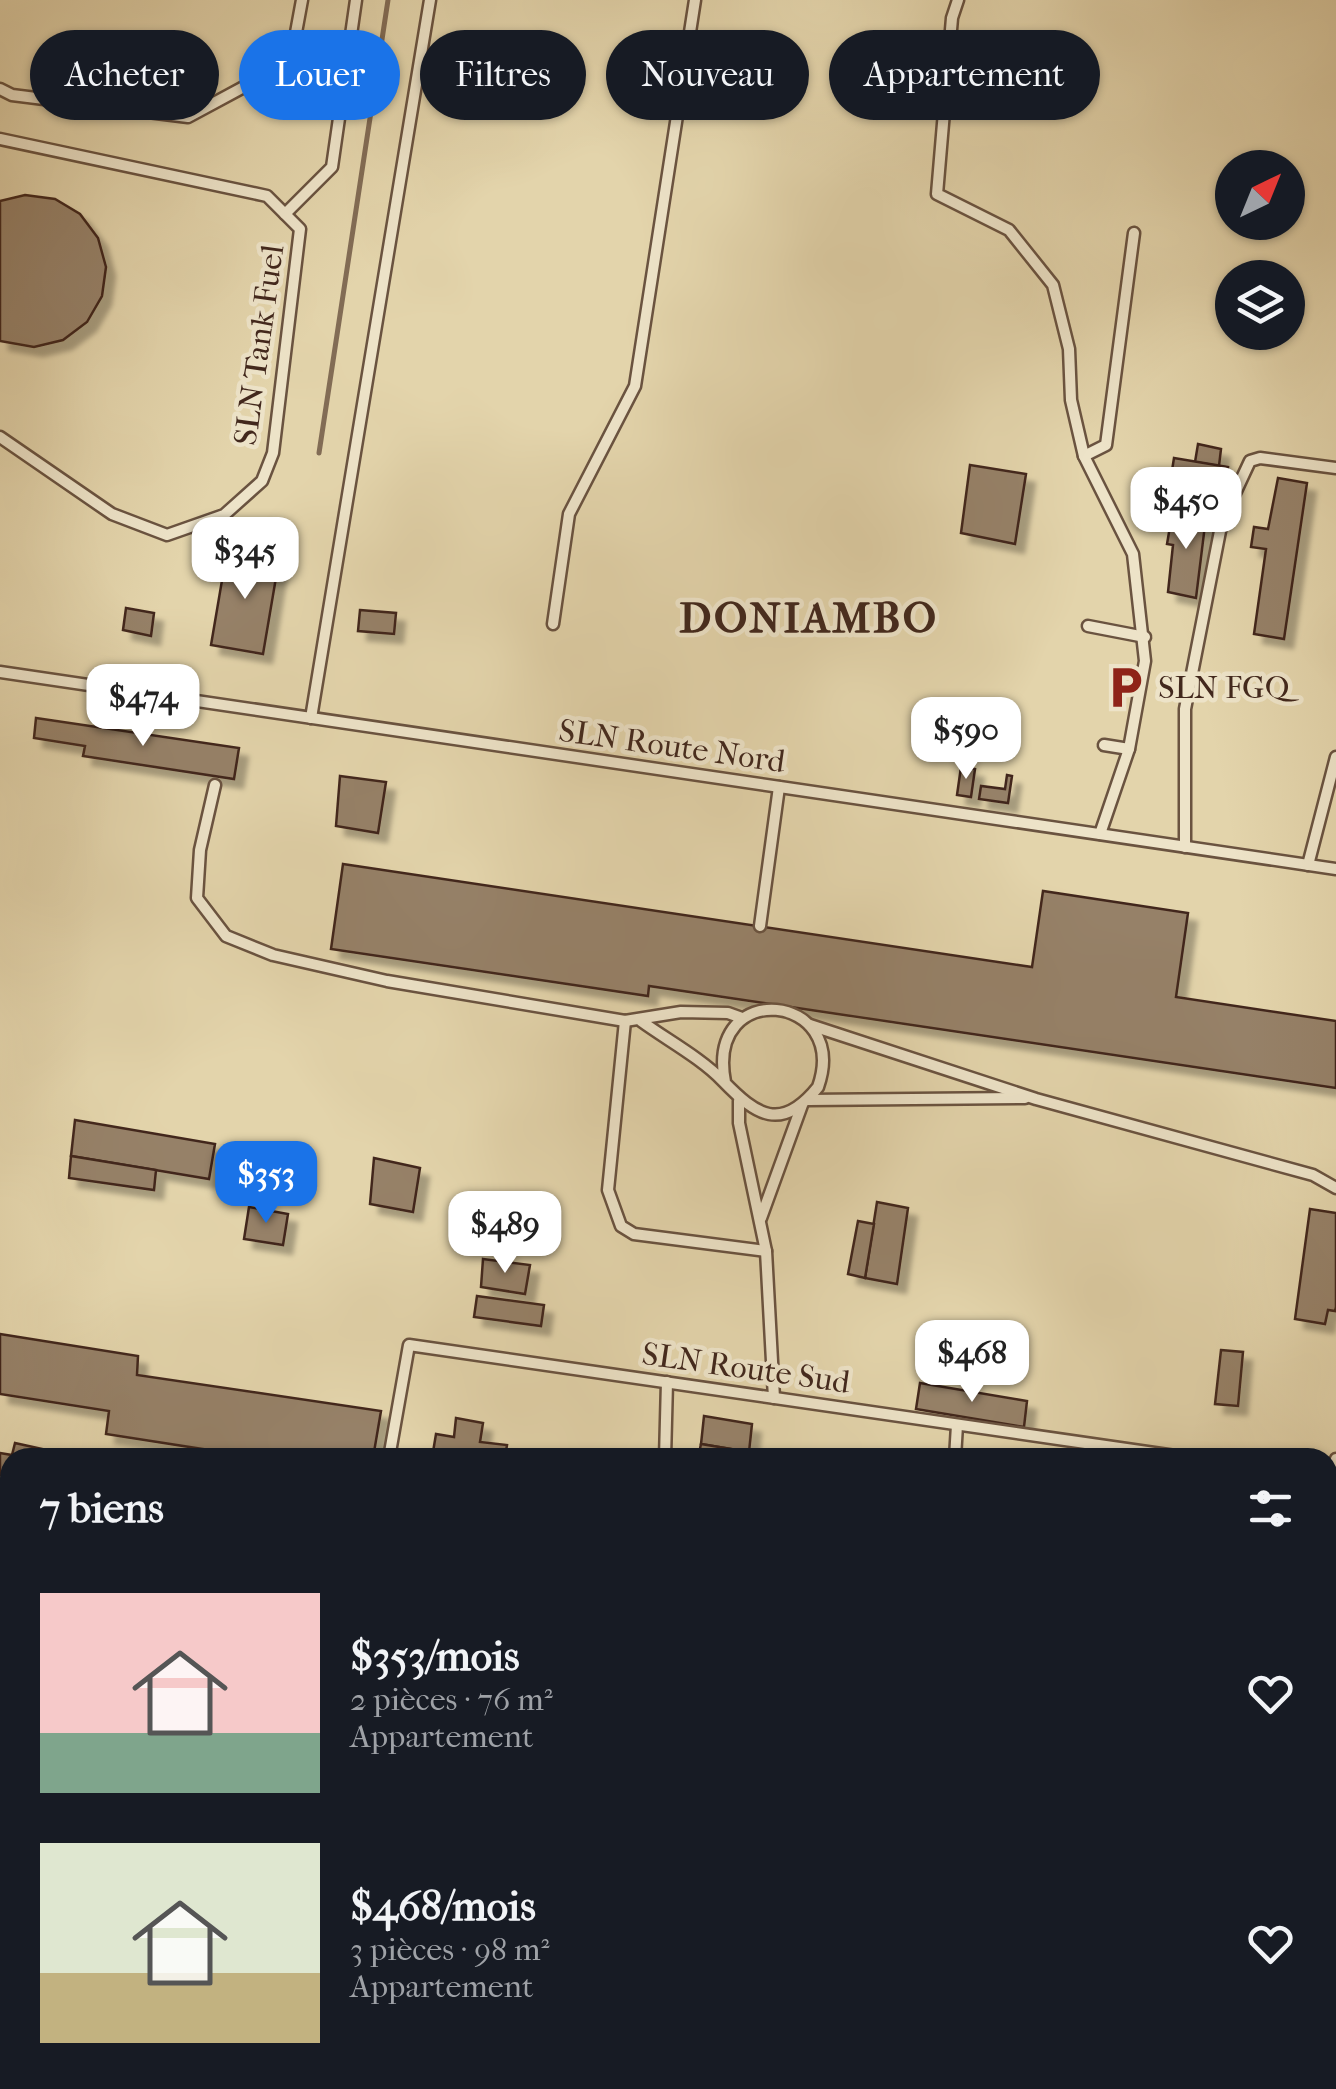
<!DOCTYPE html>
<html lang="fr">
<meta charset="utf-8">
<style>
:root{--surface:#171b24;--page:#20242c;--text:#f1f3f6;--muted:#9ea1a6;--accent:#1a73e8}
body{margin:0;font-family:"IM FELL French Canon",serif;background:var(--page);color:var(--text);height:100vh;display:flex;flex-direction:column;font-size:38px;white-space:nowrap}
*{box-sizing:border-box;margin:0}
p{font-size:32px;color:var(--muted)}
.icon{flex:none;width:55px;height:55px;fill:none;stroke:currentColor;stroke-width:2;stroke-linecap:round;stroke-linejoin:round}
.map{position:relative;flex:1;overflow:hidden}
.sheet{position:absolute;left:0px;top:1448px;width:1338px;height:642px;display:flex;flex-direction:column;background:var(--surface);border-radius:30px 30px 0 0;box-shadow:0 2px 8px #0004}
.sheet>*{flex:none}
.top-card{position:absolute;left:30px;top:30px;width:1278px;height:90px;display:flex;gap:20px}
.needle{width:65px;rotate:43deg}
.controls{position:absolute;left:1215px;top:150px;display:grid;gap:20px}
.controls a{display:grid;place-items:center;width:90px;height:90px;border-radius:50%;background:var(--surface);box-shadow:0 2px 8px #0004;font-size:50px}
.price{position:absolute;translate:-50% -85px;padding:0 22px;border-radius:20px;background:#fff;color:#222;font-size:32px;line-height:65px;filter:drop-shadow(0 2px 5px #0008)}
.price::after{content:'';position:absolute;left:50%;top:60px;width:30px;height:22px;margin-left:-15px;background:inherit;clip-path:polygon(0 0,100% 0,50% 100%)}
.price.on{background:var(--accent);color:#fff}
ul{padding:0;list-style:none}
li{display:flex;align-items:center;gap:30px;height:250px;padding:0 40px}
li span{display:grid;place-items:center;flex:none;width:280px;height:200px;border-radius:0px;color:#555}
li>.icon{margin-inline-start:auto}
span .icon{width:120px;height:120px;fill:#fffc;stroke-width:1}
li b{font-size:42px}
h2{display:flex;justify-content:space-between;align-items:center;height:120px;padding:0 40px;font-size:42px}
.chip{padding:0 35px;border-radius:45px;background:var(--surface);box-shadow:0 2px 8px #0004;font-size:35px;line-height:90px}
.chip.on{background:var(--accent);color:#fff}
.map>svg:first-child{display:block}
.water{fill:#ac9a7b;stroke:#826c55;stroke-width:2.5}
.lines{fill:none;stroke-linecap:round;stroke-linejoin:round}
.stream{stroke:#826c55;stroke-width:5}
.building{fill:#968167;stroke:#42281d;stroke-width:2.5;filter:url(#shadow)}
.service-casing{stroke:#6a5340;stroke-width:15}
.minor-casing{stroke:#6a5340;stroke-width:25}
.tertiary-casing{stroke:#6a5340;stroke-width:28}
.path{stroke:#42281d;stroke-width:4;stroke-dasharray:8 5;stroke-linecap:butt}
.service{stroke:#ede3c8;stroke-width:10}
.minor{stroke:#ede3c8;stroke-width:20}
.tertiary{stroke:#ede3c8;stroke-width:22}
.labels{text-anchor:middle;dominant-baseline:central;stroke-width:9;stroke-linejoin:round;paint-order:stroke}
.street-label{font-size:32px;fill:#42281d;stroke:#ede3c8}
.poi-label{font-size:32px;fill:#42281d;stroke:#ede3c8;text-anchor:start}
.district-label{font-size:42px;font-weight:bold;letter-spacing:2.5px;fill:#42281d;stroke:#ede3c8}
</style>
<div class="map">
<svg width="1336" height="2089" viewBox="0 0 1336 2089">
<defs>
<filter id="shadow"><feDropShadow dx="9" dy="9" stdDeviation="2.5" flood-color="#0004"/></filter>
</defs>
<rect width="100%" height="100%" fill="#e3d4ab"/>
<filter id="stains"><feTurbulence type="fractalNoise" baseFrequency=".002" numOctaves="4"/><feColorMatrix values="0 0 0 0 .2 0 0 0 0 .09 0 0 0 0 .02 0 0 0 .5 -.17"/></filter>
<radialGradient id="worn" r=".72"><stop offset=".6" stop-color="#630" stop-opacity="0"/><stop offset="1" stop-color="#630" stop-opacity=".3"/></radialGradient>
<!-- water -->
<polygon class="water" points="0,1965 10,1965 10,2080 146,2080 151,2089 0,2089"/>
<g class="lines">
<!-- stream -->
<polyline class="stream" points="319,453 388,0"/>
</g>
<!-- building -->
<g class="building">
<polygon points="25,195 55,199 80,214 98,238 106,267 102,296 87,322 63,340 34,347 0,341 0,201"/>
<polygon points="1198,444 1221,449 1219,466 1195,462"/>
<polygon points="1174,458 1228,467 1220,520 1166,508"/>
<polygon points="970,465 1026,474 1015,544 961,533"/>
<polygon points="1278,478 1307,483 1284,639 1254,634 1266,549 1251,547 1254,527 1268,529"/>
<polygon points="1173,509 1206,517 1196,598 1168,592 1173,545 1167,544"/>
<polygon points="227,551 279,560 263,654 211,645"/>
<polygon points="126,608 154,613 151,636 123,630"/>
<polygon points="360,610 396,613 394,634 358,631"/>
<polygon points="36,718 239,748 234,779 83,756 85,746 34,738"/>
<polygon points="961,767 975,769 971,797 957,795"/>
<polygon points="1007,775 1012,776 1008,803 979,799 981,786 1005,789"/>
<polygon points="340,776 386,782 378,833 336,826"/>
<polygon points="343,864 1032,967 1043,891 1188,913 1176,997 1336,1021 1336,1088 649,986 648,996 331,949"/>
<polygon points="75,1120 215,1144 209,1179 71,1156"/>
<polygon points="71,1156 156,1170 154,1190 69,1178"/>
<polygon points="374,1158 420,1168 413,1212 370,1204"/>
<polygon points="877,1202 908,1208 897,1284 865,1278"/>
<polygon points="249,1207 288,1214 283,1245 244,1239"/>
<polygon points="1310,1209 1336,1213 1336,1307 1335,1311 1328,1310 1325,1324 1295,1319"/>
<polygon points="858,1221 874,1224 865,1278 848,1274"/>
<polygon points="483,1259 530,1265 525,1294 481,1287"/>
<polygon points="477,1296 544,1305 541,1326 474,1317"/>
<polygon points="0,1334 138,1356 137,1375 381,1411 373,1458 260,1458 106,1434 109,1411 0,1394"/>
<polygon points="1221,1350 1243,1352 1238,1406 1215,1404"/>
<polygon points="920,1383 1027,1401 1024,1427 916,1409"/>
<polygon points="704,1416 752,1424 749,1452 701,1444"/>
<polygon points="456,1418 483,1423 480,1442 507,1445 505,1458 432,1458 436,1434 454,1437"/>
<polygon points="15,1443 42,1449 40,1458 10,1458 10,1531 0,1529 9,1477 0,1475 0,1453 12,1455"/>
<polygon points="701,1444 749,1452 748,1458 698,1458"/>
<polygon points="1328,1611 1336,1613 1336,1707 1328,1706"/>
<polygon points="6,1742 10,1742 10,1797 3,1796 4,1785 0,1784 0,1754 5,1754"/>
<polygon points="0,1818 10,1820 10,1897 0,1895"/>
<polygon points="230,2080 318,2080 316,2089 228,2089"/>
<polygon points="328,2080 357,2080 356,2089 326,2089"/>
</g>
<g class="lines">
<defs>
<g id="service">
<polyline points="958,0 952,18 937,194 1009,230 1053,285 1069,349 1071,400 1084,456 1133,554 1145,661 1129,749 1100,834"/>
<polyline points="266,75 343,89"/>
<polyline points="0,89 12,95 188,117 266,75 295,38 302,0"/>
<polyline points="0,139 267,196 300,229 273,453 262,481 224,515 167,535 112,514 0,437"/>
<polyline points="285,214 332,167 356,0"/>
<polyline points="1084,456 1106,445 1134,233"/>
<polyline points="553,624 569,514 635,386 695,0"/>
<polyline points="1088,626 1145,637"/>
<polyline points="0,672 1336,869"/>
<polyline points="311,718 430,0"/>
<polyline points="1104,745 1129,749"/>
<polyline points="215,785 200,850 197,898 226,936 273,955 387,981 625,1021 681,1012 728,1013 742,1018"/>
<polyline points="1185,847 1185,709 1222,521 1250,461 1260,458 1336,468"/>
<polyline points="1308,865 1336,757"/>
<polyline points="760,926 779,787"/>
<polyline points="625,1021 608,1190 621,1226 634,1234 766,1251"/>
<path d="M641,1021C667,1040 701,1058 723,1081C756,1115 781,1133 818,1087C851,993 705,977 725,1082"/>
<polyline points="810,1025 1036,1099 1313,1175 1336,1188"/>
<polyline points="808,1100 1025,1098"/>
<polyline points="739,1101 739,1123 766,1251 774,1398"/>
<polyline points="761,1218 802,1105"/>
<polyline points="389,1458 409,1345 1189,1458"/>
<polyline points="665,1458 667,1382"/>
<polyline points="955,1458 957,1425"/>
<polyline points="1330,1478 1336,1459"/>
<polyline points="1328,1545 1336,1547"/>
<polyline points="1328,1760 1336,1761"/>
<polyline points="0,1910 10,1912"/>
<polyline points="1328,1930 1336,1935"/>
<polyline points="464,2080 467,2089"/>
<polyline points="206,2089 207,2080"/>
<polyline points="498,2089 501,2080"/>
</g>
<g id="minor">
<polyline points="1151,2080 1161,2089"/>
<polyline points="1043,2089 1047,2080"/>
</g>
<polyline id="tertiary" points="522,2089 528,2080"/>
</defs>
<!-- service casing -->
<use href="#service" class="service-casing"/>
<!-- minor casing -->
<use href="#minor" class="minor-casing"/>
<!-- tertiary casing -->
<use href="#tertiary" class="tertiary-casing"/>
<!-- path -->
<polyline class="path" points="1215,2080 1225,2089"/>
<!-- service -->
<use href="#service" class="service"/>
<!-- minor -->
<use href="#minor" class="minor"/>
<!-- tertiary -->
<use href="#tertiary" class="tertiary"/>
</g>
<!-- icons -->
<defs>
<symbol id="parking-bare" viewBox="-9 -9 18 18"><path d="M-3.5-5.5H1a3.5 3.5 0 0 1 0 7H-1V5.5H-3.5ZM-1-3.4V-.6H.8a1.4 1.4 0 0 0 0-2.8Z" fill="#8f2418" stroke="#ede3c8" stroke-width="2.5" paint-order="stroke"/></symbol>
</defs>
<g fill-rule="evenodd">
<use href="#parking-bare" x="1094" y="656" width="63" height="63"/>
</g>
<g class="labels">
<!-- street labels -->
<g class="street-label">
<text transform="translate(259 345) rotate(-82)">SLN Tank Fuel</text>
<text transform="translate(672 746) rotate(8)">SLN Route Nord</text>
<text transform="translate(746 1368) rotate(8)">SLN Route Sud</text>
</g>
<!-- poi labels -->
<g class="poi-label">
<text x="1158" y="687">SLN FGQ</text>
</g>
<!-- district labels -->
<g class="district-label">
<text x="809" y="618">DONIAMBO</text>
</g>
</g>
<rect width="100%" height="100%" filter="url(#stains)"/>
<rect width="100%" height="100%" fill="url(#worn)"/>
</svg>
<div class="controls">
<a><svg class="needle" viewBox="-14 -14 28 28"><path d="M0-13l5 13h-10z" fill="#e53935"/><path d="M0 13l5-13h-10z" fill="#9ea1a6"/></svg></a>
<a><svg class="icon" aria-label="layers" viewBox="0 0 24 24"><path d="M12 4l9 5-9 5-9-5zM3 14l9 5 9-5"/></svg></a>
</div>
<b class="price" style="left:1186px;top:552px">$450</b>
<b class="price" style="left:245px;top:602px">$345</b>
<b class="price" style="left:143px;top:749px">$474</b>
<b class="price" style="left:966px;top:782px">$590</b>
<b class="price on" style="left:266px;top:1226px">$353</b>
<b class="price" style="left:505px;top:1276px">$489</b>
<b class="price" style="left:972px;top:1405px">$468</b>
<div class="top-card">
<a class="chip">Acheter</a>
<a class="chip on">Louer</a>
<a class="chip">Filtres</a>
<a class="chip">Nouveau</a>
<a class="chip">Appartement</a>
</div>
<section class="sheet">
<h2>7 biens<svg class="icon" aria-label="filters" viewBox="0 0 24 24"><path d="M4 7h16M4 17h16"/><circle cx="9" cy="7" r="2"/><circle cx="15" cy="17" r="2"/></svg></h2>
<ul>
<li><span style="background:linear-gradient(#f6c9c9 70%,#7fa58c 0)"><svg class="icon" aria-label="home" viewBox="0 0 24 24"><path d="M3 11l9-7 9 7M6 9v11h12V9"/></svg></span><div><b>$353/mois</b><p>2 pièces · 76 m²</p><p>Appartement</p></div><svg class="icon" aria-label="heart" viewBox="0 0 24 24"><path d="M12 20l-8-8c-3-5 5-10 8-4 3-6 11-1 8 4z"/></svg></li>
<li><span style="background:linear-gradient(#dfe7d0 65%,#c2b280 0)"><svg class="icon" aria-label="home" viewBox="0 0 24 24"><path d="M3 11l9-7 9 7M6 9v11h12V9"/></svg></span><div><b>$468/mois</b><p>3 pièces · 98 m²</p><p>Appartement</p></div><svg class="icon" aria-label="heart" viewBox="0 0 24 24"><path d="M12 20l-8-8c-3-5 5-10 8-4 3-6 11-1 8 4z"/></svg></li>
</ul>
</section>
</div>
